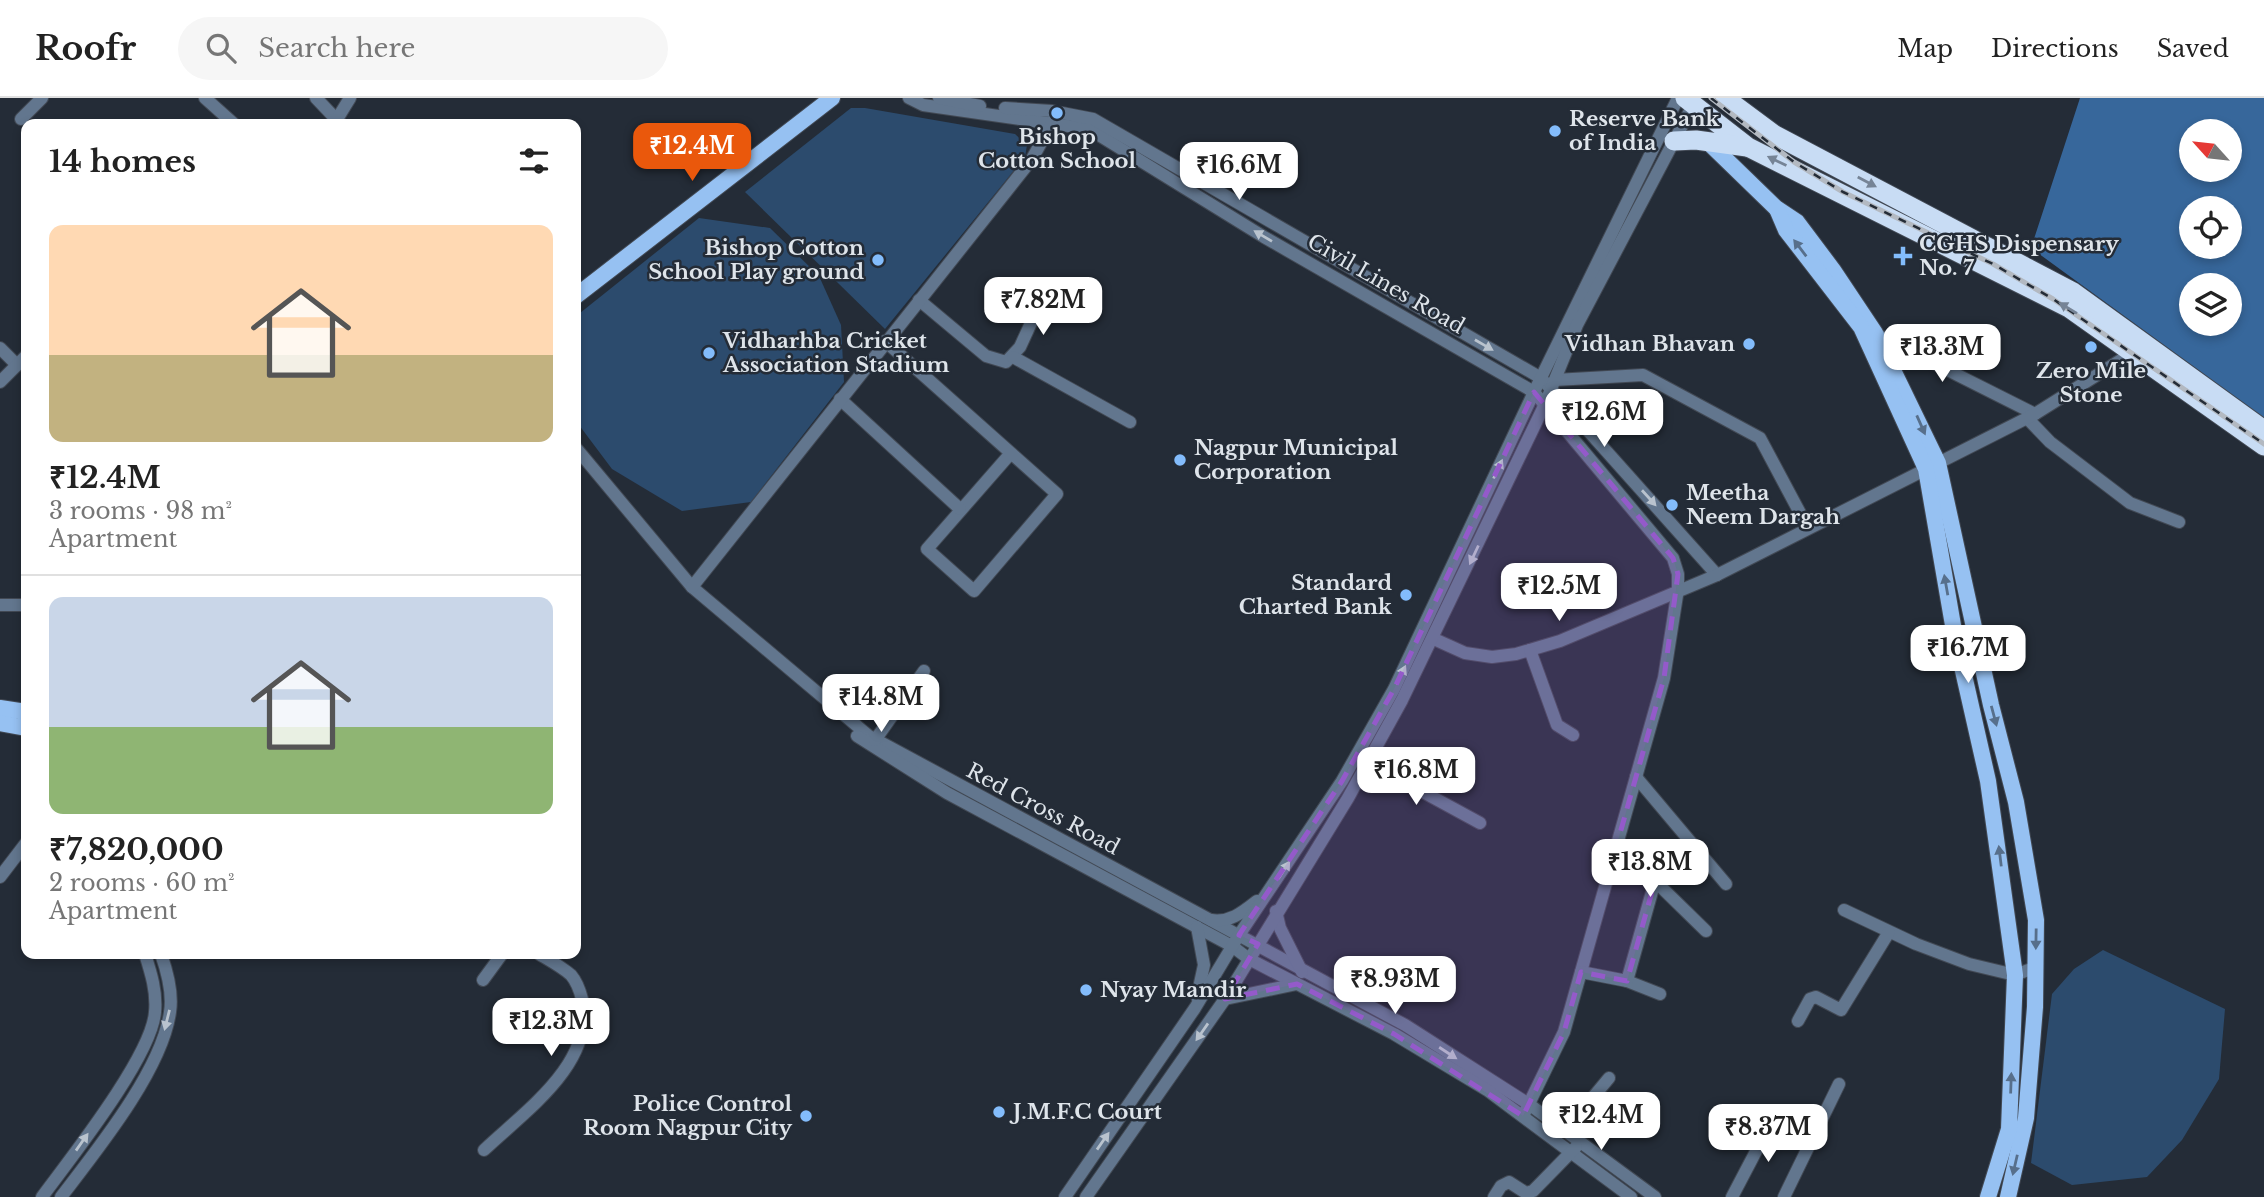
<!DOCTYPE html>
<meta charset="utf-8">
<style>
:root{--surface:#fff;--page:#f6f6f6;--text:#222;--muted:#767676;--line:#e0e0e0;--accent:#ea580c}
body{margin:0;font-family:"Libre Baskerville",serif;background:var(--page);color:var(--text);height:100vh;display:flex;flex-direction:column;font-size:26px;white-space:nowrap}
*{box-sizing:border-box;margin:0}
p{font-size:23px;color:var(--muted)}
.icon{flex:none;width:38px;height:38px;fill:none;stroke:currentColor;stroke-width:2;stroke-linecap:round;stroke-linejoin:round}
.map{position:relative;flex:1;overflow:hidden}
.drawer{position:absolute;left:21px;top:21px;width:560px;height:840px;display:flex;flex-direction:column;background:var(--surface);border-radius:14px;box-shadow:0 4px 10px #0003}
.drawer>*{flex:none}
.needle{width:46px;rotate:297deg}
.tools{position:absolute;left:2179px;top:21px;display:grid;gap:14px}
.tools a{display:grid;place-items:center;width:63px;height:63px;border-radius:50%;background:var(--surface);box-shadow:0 4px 10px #0003;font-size:35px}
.price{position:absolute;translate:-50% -60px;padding:0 16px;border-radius:14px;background:#fff;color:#222;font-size:23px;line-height:46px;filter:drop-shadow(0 2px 4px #0008)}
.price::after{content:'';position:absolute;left:50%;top:42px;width:21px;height:16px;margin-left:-10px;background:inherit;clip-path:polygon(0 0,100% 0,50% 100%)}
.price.selected{background:var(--accent);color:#fff}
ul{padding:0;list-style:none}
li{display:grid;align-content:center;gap:14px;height:371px;padding:0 28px}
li+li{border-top:2px solid var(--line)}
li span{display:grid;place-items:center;height:217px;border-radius:14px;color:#555}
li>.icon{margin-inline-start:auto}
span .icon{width:126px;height:126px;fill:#fffc;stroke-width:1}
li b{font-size:30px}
h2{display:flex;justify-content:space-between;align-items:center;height:84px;padding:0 28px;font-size:30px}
header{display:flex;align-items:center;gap:42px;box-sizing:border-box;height:98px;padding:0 35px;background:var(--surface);border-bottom:2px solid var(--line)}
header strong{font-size:33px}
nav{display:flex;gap:38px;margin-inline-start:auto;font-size:24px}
.search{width:490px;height:63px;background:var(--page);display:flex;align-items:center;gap:18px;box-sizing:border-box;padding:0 24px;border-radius:38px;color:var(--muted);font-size:26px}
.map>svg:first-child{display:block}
.green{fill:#2c4b6d}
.forest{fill:#37679b;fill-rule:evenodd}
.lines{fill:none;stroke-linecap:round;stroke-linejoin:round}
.minor-casing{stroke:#424954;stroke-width:14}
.major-casing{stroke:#424954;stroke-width:18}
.highway-casing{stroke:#424954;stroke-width:21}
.minor{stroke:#62768e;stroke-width:12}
.major{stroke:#96c1f2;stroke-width:16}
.highway{stroke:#c8dcf4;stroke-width:19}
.rail-casing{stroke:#b3b9c1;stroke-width:5}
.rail{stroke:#242c37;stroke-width:2.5;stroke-dasharray:8;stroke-linecap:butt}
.oneway{fill:#768496}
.oneway2{fill:#b9c3ce}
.oneway3{fill:#576f8b}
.marked{fill:#945aca;fill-opacity:0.2;stroke:#945aca;stroke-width:5;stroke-dasharray:14 9;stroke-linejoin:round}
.poi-dot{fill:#83bcfb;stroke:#242c37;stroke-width:2.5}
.labels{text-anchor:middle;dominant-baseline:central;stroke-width:5;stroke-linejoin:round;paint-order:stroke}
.poi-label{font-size:21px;font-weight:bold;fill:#dee4ea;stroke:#242c37;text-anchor:start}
.street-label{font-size:21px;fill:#dee4ea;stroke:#242c37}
</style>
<header>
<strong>Roofr</strong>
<div class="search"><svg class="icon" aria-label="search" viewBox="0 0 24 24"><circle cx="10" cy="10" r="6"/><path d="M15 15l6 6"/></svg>Search here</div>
<nav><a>Map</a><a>Directions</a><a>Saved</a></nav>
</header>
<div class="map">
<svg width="2264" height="1099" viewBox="0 0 2264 1099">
<rect width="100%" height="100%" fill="#242c37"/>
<!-- green -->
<g class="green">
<polygon points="851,10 865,10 1015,36 1027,47 1025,59 885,231 745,94"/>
<polygon points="699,120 770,130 819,178 841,227 844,284 751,404 682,413 612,371 576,323 576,226 580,215"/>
<polygon points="2103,852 2225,911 2219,981 2182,1042 2147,1079 2072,1087 2031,1065 2052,896 2074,871"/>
</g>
<!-- forest -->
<path class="forest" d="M2080,0H2264V320L2031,150ZM2191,33H2230V72H2191ZM2191,110H2230V149H2191ZM2191,187H2230V226H2191Z"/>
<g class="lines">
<defs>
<g id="minor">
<polyline points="205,0 234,26"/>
<polyline points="316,0 335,20"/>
<polyline points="909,0 923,7 1089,31 1264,139 1534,294 1673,460 1678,476 1678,491 1664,580 1564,934 1523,1018"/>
<polyline points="939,0 980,8"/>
<polyline points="1005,10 1052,13 1093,21 1541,280 1717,477"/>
<polyline points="21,21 42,0"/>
<polyline points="334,26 350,0"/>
<polyline points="919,202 986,258 1006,264 1020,249 1042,201"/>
<polyline points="1870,233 2035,316"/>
<polyline points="885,243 1057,396 974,493 927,451 1011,355"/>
<polyline points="0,250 17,267"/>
<polyline points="1013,259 1130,324"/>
<polyline points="1555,282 1643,277 1760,340 1808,430"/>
<polyline points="0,284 26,258"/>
<polyline points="840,301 960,411"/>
<polyline points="2027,320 2050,344 2130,405 2179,424"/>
<polyline points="576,350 692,489 869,638 1405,927 1530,1007 1655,1099"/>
<polyline points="692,489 1032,61 1053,23"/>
<polyline points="0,507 26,507"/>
<polyline points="1434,541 1465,555 1492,559 1516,556 1560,543 1717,477 2035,316 2132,255"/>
<polyline points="1530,552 1557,627 1573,637"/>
<polyline points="857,638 947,695 1232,848 1249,861 1394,936 1487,992 1631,1099"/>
<polyline points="875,642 924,573"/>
<polyline points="1368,664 1480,725"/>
<polyline points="1636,679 1726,786"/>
<polyline points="1617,746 1706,833"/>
<polyline points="0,779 26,745"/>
<polyline points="1844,812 1916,846 1969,866 2015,877 2036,869"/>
<polyline points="1276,813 1280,830 1302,874"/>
<path d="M1211,822C1230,825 1243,814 1257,803"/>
<polyline points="1581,874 1627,883 1660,896"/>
<polyline points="483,882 502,856"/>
<polyline points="1627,883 1655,783"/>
<polyline points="1197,899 1204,867 1197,829"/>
<polyline points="1225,901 1297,886"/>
<polyline points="1798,923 1810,901 1816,899 1841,912 1889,834"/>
<polyline points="1565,1033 1609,980"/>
<path d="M484,1052C525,1013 596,965 582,901C580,893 577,884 571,877C562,869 549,862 539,856"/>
<path d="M42,1099C70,1061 152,958 155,914C157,894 151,875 145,856"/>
<path d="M61,1099C97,1052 162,972 170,914C173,895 167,873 161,856"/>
<polyline points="1065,1099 1195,910 1239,837 1342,683 1394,591 1534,294 1678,0"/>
<polyline points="1086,1099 1225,901 1348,700 1402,602 1545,306 1577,227 1693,7"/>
<polyline points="1494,1099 1501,1088 1509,1084 1526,1095 1533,1093 1576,1049"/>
<polyline points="1732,1099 1775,1017"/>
<polyline points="1784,1099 1839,986"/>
</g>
<g id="major">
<polyline points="1708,44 1776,110 1797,124 1833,172 1875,235 1938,365 1991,607 2016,704 2036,822 2035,909 2026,1020 2008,1099"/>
<polyline points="1777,111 1786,132 1861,229 1926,371 1954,533 1988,683 2015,877 2009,1031 1988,1099"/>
<polyline points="576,198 832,0"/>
<polyline points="0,610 26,614"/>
<polyline points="0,625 26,630"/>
</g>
<g id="highway">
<polyline points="1685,0 1748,49 2069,210 2264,348"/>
<polyline points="1725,0 1775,37 2073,194 2264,332"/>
<polyline points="1674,43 1696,42 1747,49"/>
</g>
</defs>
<!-- minor casing -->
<use href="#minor" class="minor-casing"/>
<!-- major casing -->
<use href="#major" class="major-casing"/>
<!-- highway casing -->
<use href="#highway" class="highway-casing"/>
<!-- minor -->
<use href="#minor" class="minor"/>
<!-- major -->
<use href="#major" class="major"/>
<!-- highway -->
<use href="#highway" class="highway"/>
<defs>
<polyline id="rail" points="1711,0 1794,64 1843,94 1993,166 2053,201 2264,346"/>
</defs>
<!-- rail casing -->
<use href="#rail" class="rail-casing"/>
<!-- rail -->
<use href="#rail" class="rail"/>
</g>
<!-- one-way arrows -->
<defs><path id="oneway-solid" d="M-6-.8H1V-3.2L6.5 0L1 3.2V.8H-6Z" transform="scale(1.75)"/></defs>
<g class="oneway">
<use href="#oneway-solid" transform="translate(1777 63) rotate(-154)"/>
<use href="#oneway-solid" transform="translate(1867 84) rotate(28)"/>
<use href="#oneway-solid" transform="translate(2068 210) rotate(-149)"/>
</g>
<g class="oneway2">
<use href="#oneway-solid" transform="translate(1263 138) rotate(-149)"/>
<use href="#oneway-solid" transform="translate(1484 247) rotate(30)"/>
<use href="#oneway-solid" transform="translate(1498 371) rotate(-65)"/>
<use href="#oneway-solid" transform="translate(1649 400) rotate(48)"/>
<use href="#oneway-solid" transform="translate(1474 457) rotate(115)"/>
<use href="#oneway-solid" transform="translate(1401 577) rotate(-64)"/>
<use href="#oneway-solid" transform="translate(1284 772) rotate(-57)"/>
<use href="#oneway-solid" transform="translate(167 922) rotate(104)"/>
<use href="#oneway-solid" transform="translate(1202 934) rotate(125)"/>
<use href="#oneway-solid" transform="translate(1448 955) rotate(33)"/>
<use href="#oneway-solid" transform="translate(1103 1043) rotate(-55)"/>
<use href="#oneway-solid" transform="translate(82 1044) rotate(-55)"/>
</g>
<g class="oneway3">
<use href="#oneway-solid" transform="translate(1800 150) rotate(-127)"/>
<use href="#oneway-solid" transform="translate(1921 327) rotate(66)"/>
<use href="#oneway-solid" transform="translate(1946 487) rotate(-100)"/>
<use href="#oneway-solid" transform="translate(1994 618) rotate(75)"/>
<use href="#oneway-solid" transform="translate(2000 758) rotate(-97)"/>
<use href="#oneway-solid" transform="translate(2036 841) rotate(91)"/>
<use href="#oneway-solid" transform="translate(2011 985) rotate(-88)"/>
<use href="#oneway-solid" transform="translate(2015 1067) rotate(103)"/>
</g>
<!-- marked area -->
<path class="marked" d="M1534,294L1673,460L1678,476L1664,580L1617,746L1655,783L1627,883L1581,874L1564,934L1523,1018L1394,936L1297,886L1225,901L1258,846L1239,837L1342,683L1394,591Z"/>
<!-- markers -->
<g class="poi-dot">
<circle cx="1057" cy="15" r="7"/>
<circle cx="1555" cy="33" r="7"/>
<path d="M1899.5 147.5h7v7h7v7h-7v7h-7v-7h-7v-7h7z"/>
<circle cx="878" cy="162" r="7"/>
<circle cx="1749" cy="246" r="7"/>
<circle cx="2091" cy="249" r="7"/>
<circle cx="709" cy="255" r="7"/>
<circle cx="1180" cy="362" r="7"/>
<circle cx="1672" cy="407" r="7"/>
<circle cx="1406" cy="497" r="7"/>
<circle cx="1086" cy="892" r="7"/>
<circle cx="999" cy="1014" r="7"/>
<circle cx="806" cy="1018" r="7"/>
</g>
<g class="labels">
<!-- poi labels -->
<g class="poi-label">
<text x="1569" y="21">Reserve Bank<tspan x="1569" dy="24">of India</tspan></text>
<text x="1057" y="39" text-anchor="middle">Bishop<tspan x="1057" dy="24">Cotton School</tspan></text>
<text x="1919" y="146">CGHS Dispensary<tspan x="1919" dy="24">No. 7</tspan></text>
<text x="864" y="150" text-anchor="end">Bishop Cotton<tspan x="864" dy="24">School Play ground</tspan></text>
<text x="723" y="243">Vidharhba Cricket<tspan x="723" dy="24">Association Stadium</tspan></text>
<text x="1735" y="246" text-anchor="end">Vidhan Bhavan</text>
<text x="2091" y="273" text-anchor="middle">Zero Mile<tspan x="2091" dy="24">Stone</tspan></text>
<text x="1194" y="350">Nagpur Municipal<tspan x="1194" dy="24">Corporation</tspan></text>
<text x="1686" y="395">Meetha<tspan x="1686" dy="24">Neem Dargah</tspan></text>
<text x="1392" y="485" text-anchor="end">Standard<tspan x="1392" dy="24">Charted Bank</tspan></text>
<text x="1100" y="892">Nyay Mandir</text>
<text x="792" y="1006" text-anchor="end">Police Control<tspan x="792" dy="24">Room Nagpur City</tspan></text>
<text x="1013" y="1014">J.M.F.C Court</text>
</g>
<!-- street labels -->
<g class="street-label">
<text transform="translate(1386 186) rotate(30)">Civil Lines Road</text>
<text transform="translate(1043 711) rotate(28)">Red Cross Road</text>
</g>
</g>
</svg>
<div class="tools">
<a><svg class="needle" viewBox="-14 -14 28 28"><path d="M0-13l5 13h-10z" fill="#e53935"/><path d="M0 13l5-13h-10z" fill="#767676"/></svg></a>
<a><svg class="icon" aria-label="locate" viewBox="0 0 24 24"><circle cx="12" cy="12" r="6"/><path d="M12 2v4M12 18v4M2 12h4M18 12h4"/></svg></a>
<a><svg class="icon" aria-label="layers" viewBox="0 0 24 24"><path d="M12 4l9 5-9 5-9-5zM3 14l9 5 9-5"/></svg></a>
</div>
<b class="price selected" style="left:692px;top:85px">₹12.4M</b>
<b class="price" style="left:1239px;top:104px">₹16.6M</b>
<b class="price" style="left:1043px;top:239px">₹7.82M</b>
<b class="price" style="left:1942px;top:286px">₹13.3M</b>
<b class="price" style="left:1604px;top:351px">₹12.6M</b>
<b class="price" style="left:1559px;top:525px">₹12.5M</b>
<b class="price" style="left:1968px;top:587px">₹16.7M</b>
<b class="price" style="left:881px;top:636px">₹14.8M</b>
<b class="price" style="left:1416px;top:709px">₹16.8M</b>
<b class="price" style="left:1650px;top:801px">₹13.8M</b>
<b class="price" style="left:1395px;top:918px">₹8.93M</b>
<b class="price" style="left:551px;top:960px">₹12.3M</b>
<b class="price" style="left:1601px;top:1054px">₹12.4M</b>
<b class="price" style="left:1768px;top:1066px">₹8.37M</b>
<section class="drawer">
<h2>14 homes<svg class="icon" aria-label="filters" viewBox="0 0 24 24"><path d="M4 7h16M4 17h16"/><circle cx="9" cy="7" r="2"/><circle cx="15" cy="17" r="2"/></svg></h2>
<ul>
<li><span style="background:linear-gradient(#ffd9b3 60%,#c2b280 0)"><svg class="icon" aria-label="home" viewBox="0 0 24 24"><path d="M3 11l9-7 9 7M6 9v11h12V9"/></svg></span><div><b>₹12.4M</b><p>3 rooms · 98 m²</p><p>Apartment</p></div></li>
<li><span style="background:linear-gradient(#c9d6e8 60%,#8fb573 0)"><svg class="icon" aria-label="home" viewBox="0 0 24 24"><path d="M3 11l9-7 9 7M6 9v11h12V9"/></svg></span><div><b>₹7,820,000</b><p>2 rooms · 60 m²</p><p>Apartment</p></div></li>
</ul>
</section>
</div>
